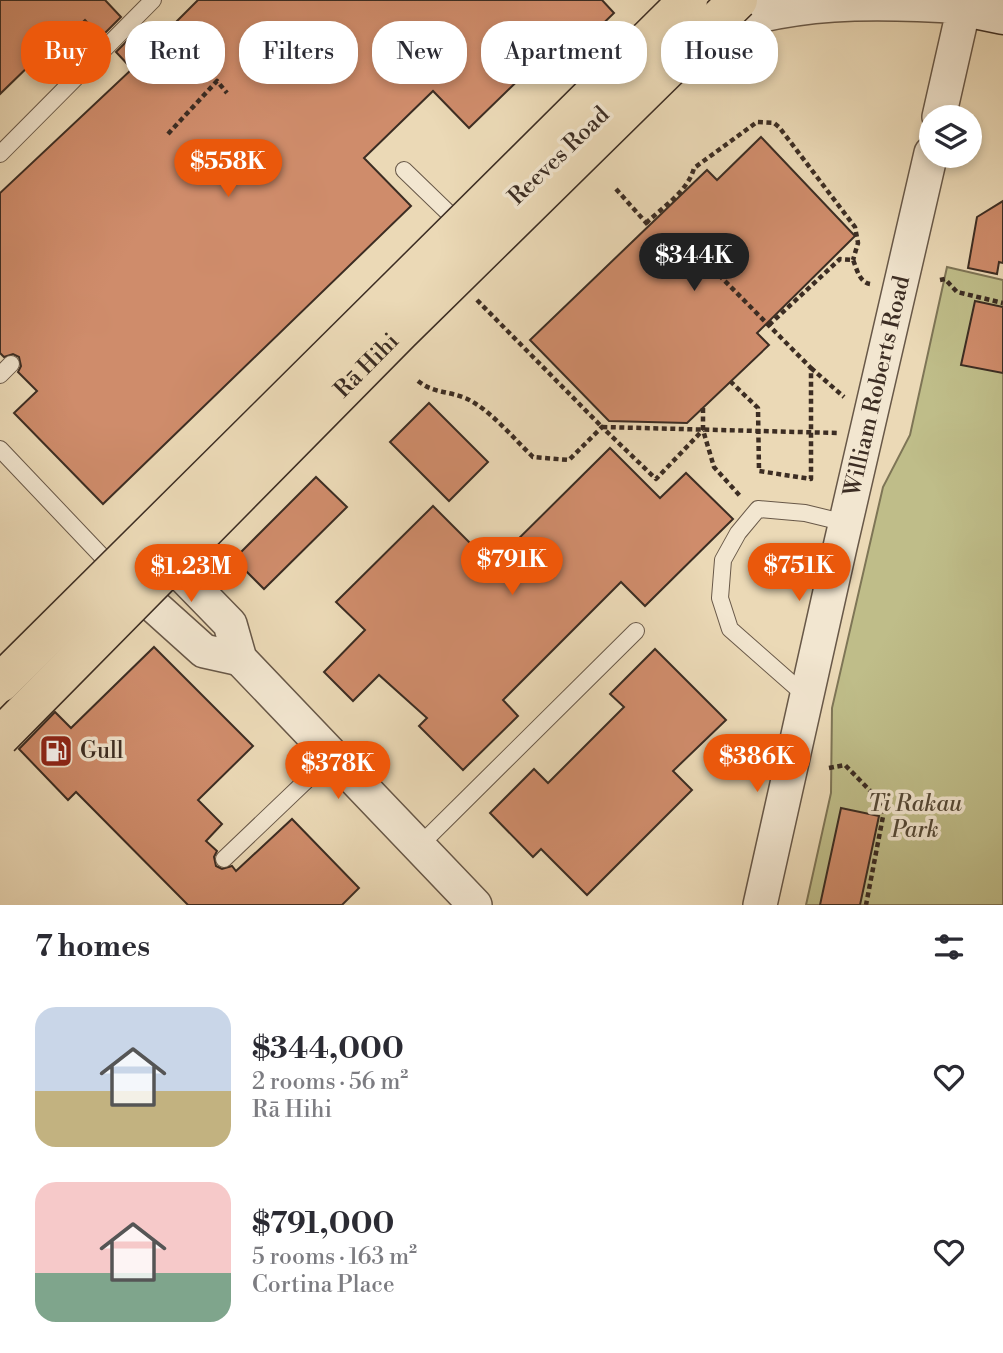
<!DOCTYPE html>
<meta charset="utf-8">
<style>
:root{--surface:#fff;--page:#f2f2f3;--text:#2b2b33;--muted:#7c7c81;--accent:#ea580c}
body{margin:0;font-family:"Libre Bodoni",serif;background:var(--page);color:var(--text);height:100vh;display:flex;flex-direction:column;font-size:26px;white-space:nowrap}
*{box-sizing:border-box;margin:0}
p{font-size:23px;color:var(--muted)}
.icon{flex:none;width:38px;height:38px;fill:none;stroke:currentColor;stroke-width:2;stroke-linecap:round;stroke-linejoin:round}
.map{position:relative;height:905px;overflow:hidden}
.side{display:flex;flex-direction:column;background:var(--surface);flex:1}
.side>*{flex:none}
.guide{position:absolute;left:21px;top:21px;width:962px;height:63px;display:flex;gap:14px}
.tools{position:absolute;left:919px;top:105px;display:grid;gap:14px}
.tools a{display:grid;place-items:center;width:63px;height:63px;border-radius:50%;background:var(--surface);box-shadow:0 4px 10px #0003;font-size:35px}
.price{position:absolute;translate:-50% -60px;padding:0 16px;border-radius:24px;background:var(--accent);color:#fff;font-size:23px;line-height:46px;filter:drop-shadow(0 2px 4px #0008)}
.price::after{content:'';position:absolute;left:50%;top:42px;width:21px;height:16px;margin-left:-10px;background:inherit;clip-path:polygon(0 0,100% 0,50% 100%)}
.price.current{background:#222;color:#fff}
ul{padding:0;list-style:none}
li{display:flex;align-items:center;gap:21px;height:175px;padding:0 35px}
li span{display:grid;place-items:center;flex:none;width:196px;height:140px;border-radius:21px;color:#555}
li>.icon{margin-inline-start:auto}
span .icon{width:84px;height:84px;fill:#fffc;stroke-width:1}
li b{font-size:30px}
h2{display:flex;justify-content:space-between;align-items:center;height:84px;padding:0 35px;font-size:30px}
.chip{padding:0 24px;border-radius:28px;background:var(--surface);box-shadow:0 4px 10px #0003;font-size:24px;line-height:63px}
.chip.current{background:var(--accent);color:#fff}
.map>svg:first-child{display:block}
.green{fill:#bfbd89;stroke:#7e7556;stroke-width:2}
.building{fill:#cf8c6b;stroke:#3c2d23;stroke-width:2}
.lines{fill:none;stroke-linecap:round;stroke-linejoin:round}
.lane-casing{stroke:#685848;stroke-width:18}
.street-casing{stroke:#685848;stroke-width:36}
.secondary-casing{stroke:#3c2d23;stroke-width:41}
.path{stroke:#3c2d23;stroke-width:4.5;stroke-dasharray:5 3.5;stroke-linecap:butt}
.lane{stroke:#f2e6d0;stroke-width:16}
.street{stroke:#f2e6d0;stroke-width:33}
.secondary{stroke:#f2e6d0;stroke-width:38}
.primary-bridge-casing{stroke:#3c2d23;stroke-width:41;stroke-linecap:butt}
.primary-bridge{stroke:#ebd9b6;stroke-width:38}
.labels{text-anchor:middle;dominant-baseline:central;stroke-width:7;stroke-linejoin:round;paint-order:stroke}
.street-label{font-size:23px;fill:#3c2d23;stroke:#f2e6d0}
.poi-label{font-size:23px;fill:#3c2d23;stroke:#f2e6d0;text-anchor:start}
.park-label{font-size:23px;font-style:italic;fill:#564a37;stroke:#f2e6d0}
</style>
<div class="map">
<svg width="1003" height="905" viewBox="0 0 1003 905">
<rect width="100%" height="100%" fill="#ebd9b6"/>
<filter id="stains"><feTurbulence type="fractalNoise" baseFrequency=".00286" numOctaves="4"/><feColorMatrix values="0 0 0 0 .2 0 0 0 0 .09 0 0 0 0 .02 0 0 0 .5 -.17"/></filter>
<radialGradient id="worn" r=".72"><stop offset=".6" stop-color="#630" stop-opacity="0"/><stop offset="1" stop-color="#630" stop-opacity=".3"/></radialGradient>
<!-- green -->
<polygon class="green" points="947,267 1003,280 1003,905 806,905 831,793 832,708 883,487 910,435"/>
<!-- building -->
<g class="building">
<polygon points="0,0 105,0 121,17 101,37 85,20 40,64 36,59 0,94"/>
<polygon points="198,0 602,0 614,13 551,74 538,61 469,128 433,91 364,158 411,206 103,504 14,413 37,391 18,372 21,366 19,357 13,354 4,357 0,353 0,193 132,69 116,52 135,33 148,47 156,39 157,41"/>
<polygon points="761,137 855,236 757,333 769,345 687,423 609,421 530,340 707,170 717,180"/>
<polygon points="1003,201 1003,263 999,262 997,274 968,268 977,217"/>
<polygon points="975,301 1003,307 1003,373 961,365"/>
<polygon points="429,403 488,462 449,501 390,442"/>
<polygon points="610,448 660,498 686,473 733,519 645,606 621,582 503,700 518,716 463,770 419,726 427,718 379,675 353,701 324,672 365,630 336,602 433,506 492,565"/>
<polygon points="316,477 347,507 264,589 234,559"/>
<polygon points="154,647 253,746 198,800 222,824 206,841 217,851 214,857 216,866 222,869 232,866 236,871 292,819 359,888 342,905 188,905 76,792 68,800 19,749 55,712 71,728"/>
<polygon points="655,649 726,720 673,771 692,790 587,895 541,849 533,857 490,813 534,769 548,783 624,707 610,694"/>
<polygon points="841,808 879,816 860,905 820,905"/>
</g>
<g class="lines">
<defs>
<g id="lane">
<polyline points="0,154 153,0"/>
<polyline points="404,170 463,227"/>
<polyline points="0,375 11,364"/>
<polyline points="0,449 114,569"/>
<polyline points="806,696 730,629 720,598 723,560 738,533 758,509 805,513 846,523"/>
<polyline points="419,846 636,631"/>
<polyline points="224,859 332,756"/>
</g>
<g id="street">
<path d="M706,31C793,0 873,1 964,7L939,117"/>
<polyline points="157,549 230,624 240,659 475,905"/>
<polyline points="125,580 204,651 240,659"/>
<path id="s1" d="M760,905L840,547L931,153"/>
</g>
<polyline id="secondary" points="964,7 1003,15"/>
</defs>
<!-- lane casing -->
<use href="#lane" class="lane-casing"/>
<!-- street casing -->
<use href="#street" class="street-casing"/>
<!-- secondary casing -->
<use href="#secondary" class="secondary-casing"/>
<!-- path -->
<g class="path">
<polyline points="168,134 217,81 227,93"/>
<polyline points="616,189 649,226"/>
<path d="M646,223C663,207 688,191 694,168L757,122L774,123L779,127L855,227L858,243L853,260"/>
<polyline points="719,275 811,368 811,479 759,471 758,408 731,382"/>
<polyline points="940,280 945,279 957,292 1003,303"/>
<polyline points="477,300 602,427 838,433"/>
<path d="M769,325L840,259L853,260C857,269 859,282 870,284"/>
<polyline points="811,368 844,397"/>
<path d="M418,381C433,393 448,391 465,398C489,408 514,439 533,457L569,460L602,427L656,479L703,430"/>
<polyline points="703,408 703,430 714,467 741,497"/>
<polyline points="829,768 845,765 885,806 866,905"/>
</g>
<!-- lane -->
<use href="#lane" class="lane"/>
<!-- street -->
<use href="#street" class="street"/>
<!-- secondary -->
<use href="#secondary" class="secondary"/>
<defs>
<g id="primary-bridge">
<polyline points="0,683 688,0"/>
<path id="s2" d="M0,737L400,332L738,0"/>
</g>
</defs>
<!-- primary-bridge casing -->
<use href="#primary-bridge" class="primary-bridge-casing"/>
<!-- primary-bridge -->
<use href="#primary-bridge" class="primary-bridge"/>
</g>
<!-- icons -->
<defs>
<symbol id="fuel-square" viewBox="-11 -11 22 22"><rect x="-9" y="-9" width="18" height="18" rx="4" fill="#8f2418" stroke="#f2e6d0"/><path d="M-5.5-6h7V0h2V4h1.3V-2.5L3-4.5l.8-.8L6-3V5H2.5V1h-1V6h-7ZM-4.2-4.7v3.2H.2V-4.7Z" fill="#fff"/></symbol>
</defs>
<g fill-rule="evenodd">
<use href="#fuel-square" x="37" y="732" width="38" height="38"/>
</g>
<g class="labels">
<!-- street labels -->
<g class="street-label">
<text transform="translate(559 156) rotate(-44)">Reeves Road</text>
<text stroke="none"><textPath href="#s2" startOffset="522">Rā Hihi</textPath></text>
<text stroke="none"><textPath href="#s1" startOffset="532">William Roberts Road</textPath></text>
</g>
<!-- poi labels -->
<g class="poi-label">
<text x="80" y="751">Gull</text>
</g>
<!-- park labels -->
<g class="park-label">
<text x="915" y="804">Ti Rakau<tspan x="915" dy="26">Park</tspan></text>
</g>
</g>
<rect width="100%" height="100%" filter="url(#stains)"/>
<rect width="100%" height="100%" fill="url(#worn)"/>
</svg>
<div class="tools">
<a><svg class="icon" aria-label="layers" viewBox="0 0 24 24"><path d="M12 4l9 5-9 5-9-5zM3 14l9 5 9-5"/></svg></a>
</div>
<b class="price" style="left:228px;top:199px">$558K</b>
<b class="price current" style="left:694px;top:293px">$344K</b>
<b class="price" style="left:512px;top:597px">$791K</b>
<b class="price" style="left:799px;top:603px">$751K</b>
<b class="price" style="left:191px;top:604px">$1.23M</b>
<b class="price" style="left:757px;top:794px">$386K</b>
<b class="price" style="left:338px;top:801px">$378K</b>
<div class="guide">
<a class="chip current">Buy</a>
<a class="chip">Rent</a>
<a class="chip">Filters</a>
<a class="chip">New</a>
<a class="chip">Apartment</a>
<a class="chip">House</a>
</div>
</div>
<section class="side">
<h2>7 homes<svg class="icon" aria-label="filters" viewBox="0 0 24 24"><path d="M4 7h16M4 17h16"/><circle cx="9" cy="7" r="2"/><circle cx="15" cy="17" r="2"/></svg></h2>
<ul>
<li><span style="background:linear-gradient(#c9d6e8 60%,#c2b280 0)"><svg class="icon" aria-label="home" viewBox="0 0 24 24"><path d="M3 11l9-7 9 7M6 9v11h12V9"/></svg></span><div><b>$344,000</b><p>2 rooms · 56 m²</p><p>Rā Hihi</p></div><svg class="icon" aria-label="heart" viewBox="0 0 24 24"><path d="M12 20l-8-8c-3-5 5-10 8-4 3-6 11-1 8 4z"/></svg></li>
<li><span style="background:linear-gradient(#f6c9c9 65%,#7fa58c 0)"><svg class="icon" aria-label="home" viewBox="0 0 24 24"><path d="M3 11l9-7 9 7M6 9v11h12V9"/></svg></span><div><b>$791,000</b><p>5 rooms · 163 m²</p><p>Cortina Place</p></div><svg class="icon" aria-label="heart" viewBox="0 0 24 24"><path d="M12 20l-8-8c-3-5 5-10 8-4 3-6 11-1 8 4z"/></svg></li>
</ul>
</section>
